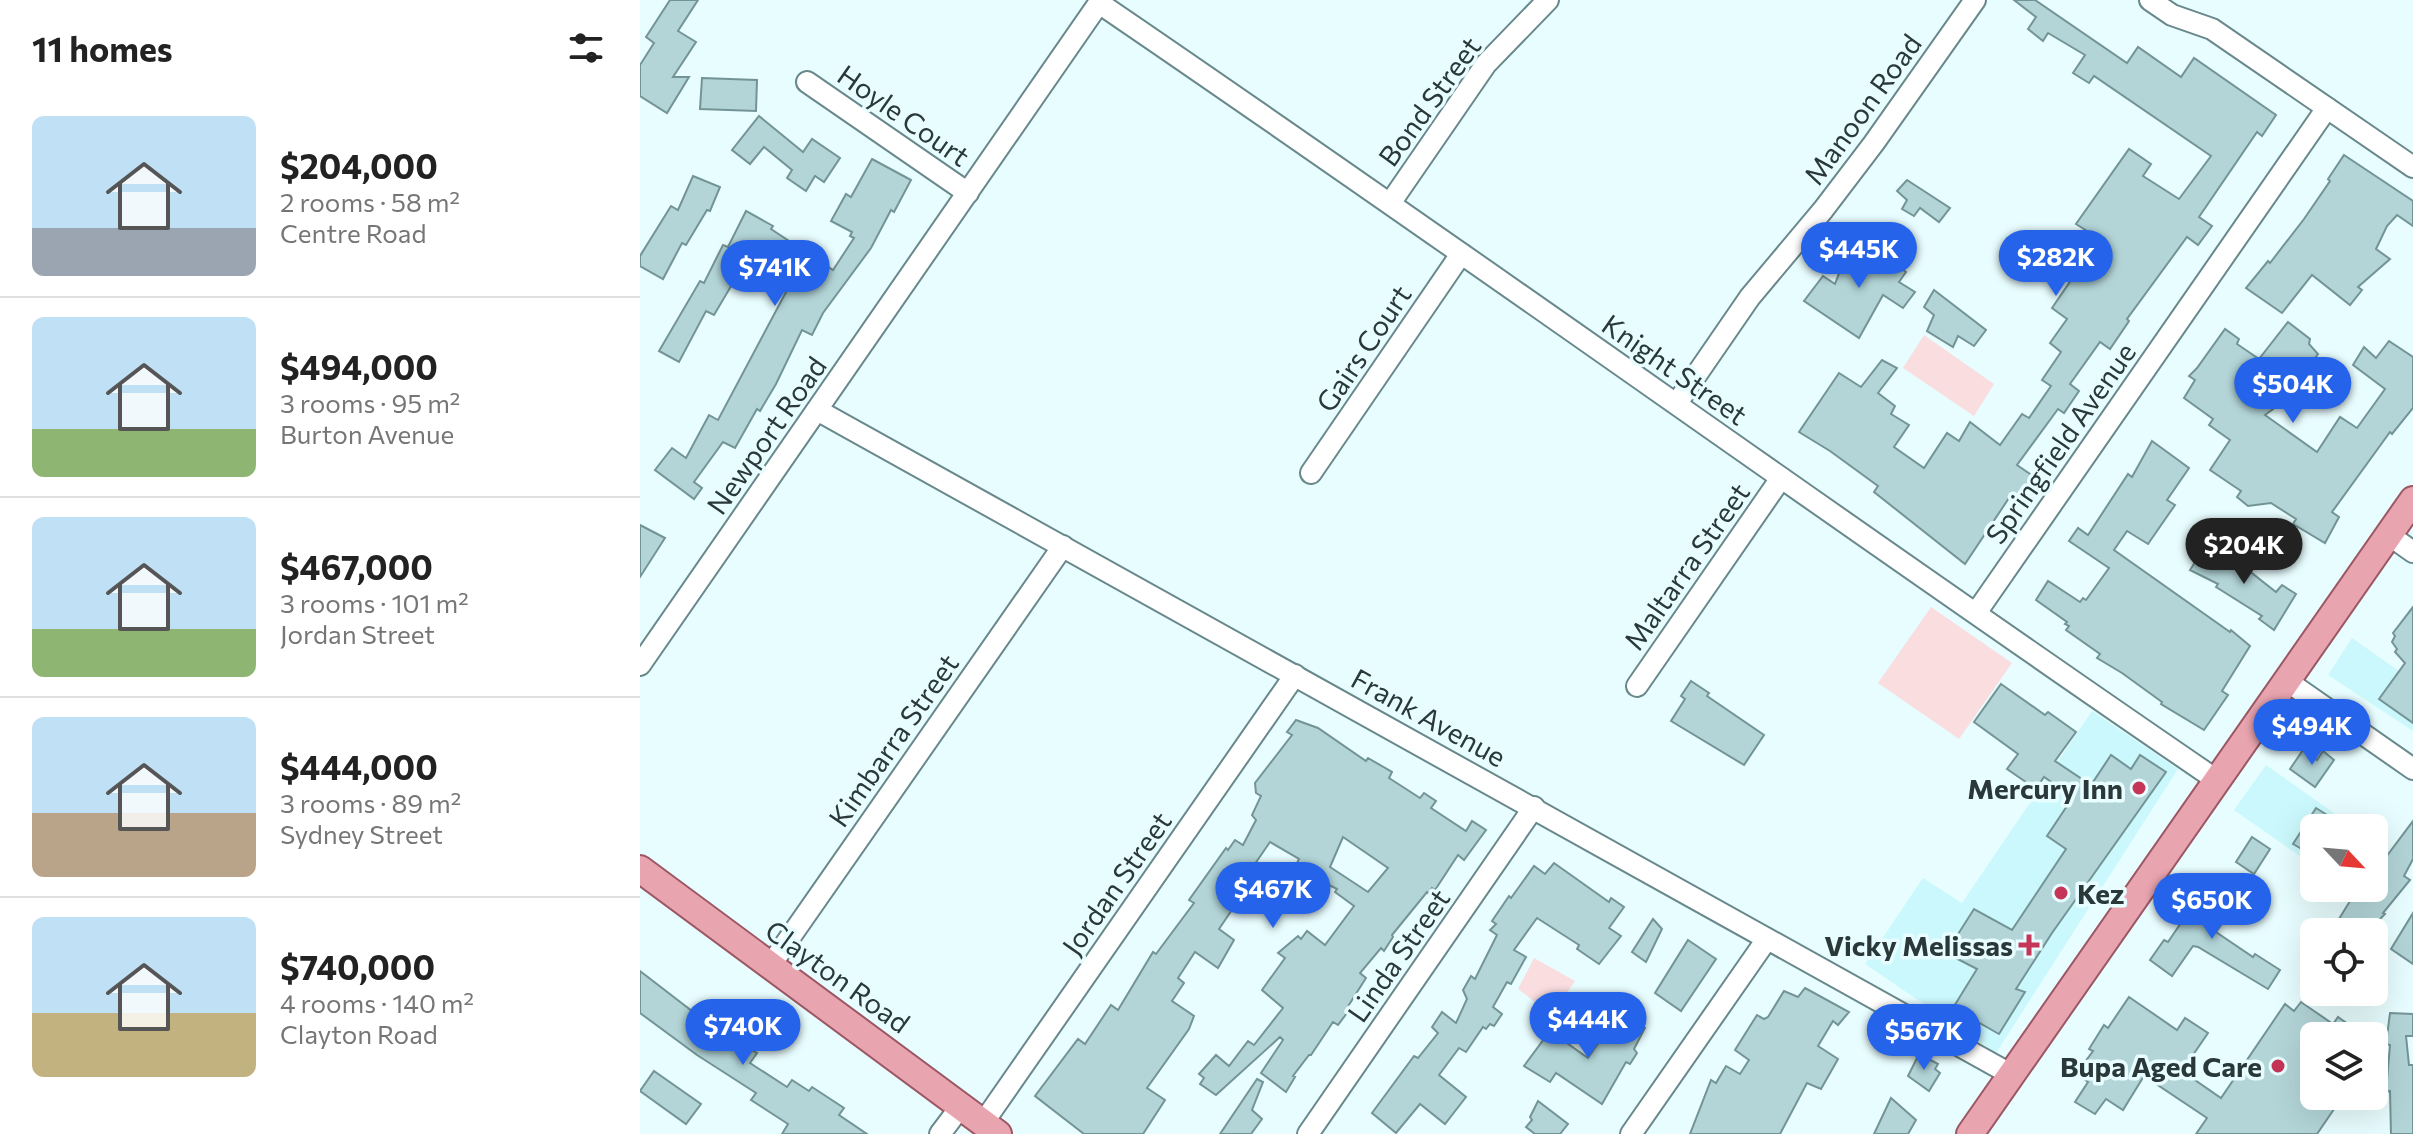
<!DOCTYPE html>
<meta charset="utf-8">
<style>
:root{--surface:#fff;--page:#f2f2f2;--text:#222;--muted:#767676;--line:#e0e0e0;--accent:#2563eb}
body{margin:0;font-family:Commissioner,sans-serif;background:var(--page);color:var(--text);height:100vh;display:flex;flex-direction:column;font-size:30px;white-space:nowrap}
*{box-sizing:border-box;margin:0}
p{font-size:26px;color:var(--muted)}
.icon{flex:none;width:44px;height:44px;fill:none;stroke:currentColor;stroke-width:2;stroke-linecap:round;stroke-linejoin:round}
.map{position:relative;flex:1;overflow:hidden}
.sheet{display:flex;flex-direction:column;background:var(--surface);width:640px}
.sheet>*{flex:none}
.needle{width:52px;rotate:116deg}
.buttons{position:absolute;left:1660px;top:814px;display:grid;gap:16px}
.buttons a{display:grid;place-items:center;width:88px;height:88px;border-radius:12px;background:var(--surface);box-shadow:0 8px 32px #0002;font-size:40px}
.price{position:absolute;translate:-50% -68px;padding:0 18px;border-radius:28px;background:var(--accent);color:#fff;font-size:26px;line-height:52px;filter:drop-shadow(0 2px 4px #0008)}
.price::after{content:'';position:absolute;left:50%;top:48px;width:24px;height:18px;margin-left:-12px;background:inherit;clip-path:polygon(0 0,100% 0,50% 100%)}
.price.current{background:#222;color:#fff}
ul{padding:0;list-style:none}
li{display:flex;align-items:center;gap:24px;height:200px;padding:0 32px}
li+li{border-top:2px solid var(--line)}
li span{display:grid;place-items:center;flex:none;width:224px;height:160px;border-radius:12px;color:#555}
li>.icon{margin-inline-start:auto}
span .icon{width:96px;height:96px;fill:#fffc;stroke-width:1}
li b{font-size:34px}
h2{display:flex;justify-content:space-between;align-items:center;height:96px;padding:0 32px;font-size:34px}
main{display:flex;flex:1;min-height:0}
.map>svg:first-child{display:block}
.built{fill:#cbf8fc}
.green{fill:#fadddf}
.building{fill:#b3d5d8;stroke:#739496;stroke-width:2;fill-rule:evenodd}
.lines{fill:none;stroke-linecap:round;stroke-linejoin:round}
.minor-casing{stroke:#68888b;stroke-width:24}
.major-casing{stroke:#9b5763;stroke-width:30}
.minor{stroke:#fff;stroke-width:20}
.major{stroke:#e8a4af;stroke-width:26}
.poi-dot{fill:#c53557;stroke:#e8fdff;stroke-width:3}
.labels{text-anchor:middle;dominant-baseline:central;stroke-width:7;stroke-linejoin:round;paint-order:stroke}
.street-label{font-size:28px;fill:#2a3839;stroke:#e8fdff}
.poi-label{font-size:28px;font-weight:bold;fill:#2a3839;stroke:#e8fdff;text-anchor:end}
</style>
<main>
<section class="sheet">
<h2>11 homes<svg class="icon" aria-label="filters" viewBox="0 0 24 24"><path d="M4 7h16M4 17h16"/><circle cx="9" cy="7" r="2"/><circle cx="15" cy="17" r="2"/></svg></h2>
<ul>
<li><span style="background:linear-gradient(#bfe0f5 70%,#9aa5b1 0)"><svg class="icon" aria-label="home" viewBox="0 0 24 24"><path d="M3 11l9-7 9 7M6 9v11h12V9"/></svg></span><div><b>$204,000</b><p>2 rooms · 58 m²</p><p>Centre Road</p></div></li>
<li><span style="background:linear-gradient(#bfe0f5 70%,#8fb573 0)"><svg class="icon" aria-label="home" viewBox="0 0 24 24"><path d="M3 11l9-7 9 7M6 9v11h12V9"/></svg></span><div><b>$494,000</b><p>3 rooms · 95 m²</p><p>Burton Avenue</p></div></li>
<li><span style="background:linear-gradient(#bfe0f5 70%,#8fb573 0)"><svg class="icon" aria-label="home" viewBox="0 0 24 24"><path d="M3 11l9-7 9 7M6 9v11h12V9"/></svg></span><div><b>$467,000</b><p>3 rooms · 101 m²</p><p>Jordan Street</p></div></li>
<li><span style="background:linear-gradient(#bfe0f5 60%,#b9a48a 0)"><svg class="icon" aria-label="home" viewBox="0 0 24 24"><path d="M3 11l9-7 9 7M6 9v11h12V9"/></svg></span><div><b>$444,000</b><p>3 rooms · 89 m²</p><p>Sydney Street</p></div></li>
<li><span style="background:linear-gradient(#bfe0f5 60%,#c2b280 0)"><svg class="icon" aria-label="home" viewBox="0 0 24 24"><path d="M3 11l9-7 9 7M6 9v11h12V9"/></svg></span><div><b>$740,000</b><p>4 rooms · 140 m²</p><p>Clayton Road</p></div></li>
</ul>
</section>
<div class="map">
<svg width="1773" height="1134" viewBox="0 0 1773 1134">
<rect width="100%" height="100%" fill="#e8fdff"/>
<!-- built -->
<g class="built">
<polygon points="1712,638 1773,681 1773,731 1688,675"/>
<polygon points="1452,711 1538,769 1356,1053 1225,964 1283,878 1322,903"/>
<polygon points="1626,765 1715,828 1674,828 1674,866 1594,810"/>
</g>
<!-- green -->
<g class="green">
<polygon points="1284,335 1354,384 1334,416 1263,368"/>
<polygon points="1291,607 1372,663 1319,739 1238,683"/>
<polygon points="894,958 935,981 906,1023 889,1013 895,1002 878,989"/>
</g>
<!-- building -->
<g class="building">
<polygon points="30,0 58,0 38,31 56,42 33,77 49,77 27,113 0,96 0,65 14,43 6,37"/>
<polygon points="1374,0 1395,0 1487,63 1498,47 1541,77 1554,58 1636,115 1622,136 1617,132 1559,217 1572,226 1558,245 1547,237 1487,319 1489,321 1470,349 1460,342 1430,384 1439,391 1424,413 1418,409 1377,465 1393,476 1374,502 1369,498 1325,564 1234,492 1238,486 1190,451 1159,432 1199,373 1221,387 1242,360 1257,368 1238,393 1255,406 1251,414 1269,425 1254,447 1284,468 1307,433 1319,441 1330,422 1360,445 1382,414 1389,418 1411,386 1402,380 1421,352 1410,343 1427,319 1412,308 1438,270 1426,263 1447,231 1436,224 1489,149 1511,164 1503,176 1539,199 1571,156 1454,76 1449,83 1433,73 1445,55 1408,33 1403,41 1388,29 1396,17"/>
<polygon points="62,78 117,80 116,111 60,109"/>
<polygon points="119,116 163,152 172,139 200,158 184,182 175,176 166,191 147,178 152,170 124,147 110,164 92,150"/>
<polygon points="1704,155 1773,201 1773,226 1757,215 1747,226 1736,249 1750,259 1718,287 1722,290 1710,305 1672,275 1642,313 1606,288 1628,261 1630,263 1664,219 1690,181 1688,179"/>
<polygon points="232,159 271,180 254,212 251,210 231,248 183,313 172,335 162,330 136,384 120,411 117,409 95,448 83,442 54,482 62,488 54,499 15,470 32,448 46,458 69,415 78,420 146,292 103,266 74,315 66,311 39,362 19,351 60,281 64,283 83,245 88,247 106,211 133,226 131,229 193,270 214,238 210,236 212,232 191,221 206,194 211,197"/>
<polygon points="53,176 80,187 70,211 67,210 46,245 42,243 23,279 0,266 0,256 31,206 38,210"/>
<polygon points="1267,180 1310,208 1299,222 1280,208 1274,216 1262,209 1267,200 1257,191"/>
<polygon points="1210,244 1250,265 1252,262 1266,272 1259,282 1275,292 1263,308 1243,295 1219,338 1164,301 1183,276 1195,284"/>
<polygon points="1294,290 1346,330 1334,346 1318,336 1313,347 1287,331 1294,315 1284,307"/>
<polygon points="1648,322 1670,339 1669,344 1678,354 1656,383 1661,386 1651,399 1648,398 1625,415 1677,452 1700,417 1717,428 1745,389 1713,365 1724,347 1736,358 1749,341 1773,357 1773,408 1752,434 1750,432 1692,512 1699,517 1685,543 1653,524 1656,519 1631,503 1608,506 1597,497 1601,491 1570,470 1590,440 1569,425 1573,419 1544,398 1555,380 1549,376 1557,368 1585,329 1599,339 1597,344 1619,359"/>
<polygon points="1512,441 1549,468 1527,500 1535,505 1508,544 1487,531 1474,550 1590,632 1591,630 1610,646 1582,691 1588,695 1564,730 1521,704 1522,702 1482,673 1457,658 1460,654 1426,630 1429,626 1425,624 1427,622 1396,600 1408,581 1440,602 1443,598 1446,600 1469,568 1429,541 1438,528 1448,535 1488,474 1492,477"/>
<polygon points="0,525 25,538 0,577"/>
<polygon points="1566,545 1591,563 1594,559 1636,592 1642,585 1656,594 1634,630 1619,619 1622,616 1576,587 1578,584 1550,570"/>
<polygon points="1773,607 1773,723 1739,699 1765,663 1755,652 1757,649 1752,642 1755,636 1753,633"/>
<polygon points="1051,681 1069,693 1067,696 1124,735 1104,765 1031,721 1045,699 1041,696"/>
<polygon points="1361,684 1405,715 1408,712 1436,732 1415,761 1451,785 1471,755 1491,769 1500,755 1526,772 1412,933 1376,989 1385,992 1359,1034 1313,1008 1337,969 1306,953 1334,909 1372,930 1426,849 1407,836 1433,797 1404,777 1396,789 1367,769 1378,754 1334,722"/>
<path d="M656,720L678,728L726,761L728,758L752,772L749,778L780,798L784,793L796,801L791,808L826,831L832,821L846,830L824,860L818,855L795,890L792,888L789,894L787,892L752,935L753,937L744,951L741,948L720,973L726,978L707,1008L710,1009L698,1025L693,1022L671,1055H669L653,1076L655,1077L646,1092L621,1073L643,1040L640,1037L576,1095L560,1084L564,1078L559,1074L576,1055L589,1066L608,1041L614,1045L643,1008L622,990L645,958L638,953L658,936L661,939L667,931L685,945L714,906L695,892L697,889L669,875L667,879L654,869L659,859L630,842L595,893L600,898L579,929L594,940L578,968L555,952L538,978L544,983L532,1001L554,1016L549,1029L507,1088L525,1100L503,1134H444L395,1096L438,1039L445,1044L471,1005L478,1010L513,952L516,954L554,903L549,900L586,848L588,850L595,840L603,845L616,820L612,815L621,796L616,793L615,783L652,735L647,732ZM703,837L748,868L728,892L690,867Z"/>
<polygon points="1663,750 1677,760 1683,751 1694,760 1675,787 1650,769"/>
<polygon points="1676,808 1708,828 1674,828 1674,856 1653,844"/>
<polygon points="1773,821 1773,859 1764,876 1770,880 1743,913 1745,914 1727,932 1691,932 1718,888 1734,888 1734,873"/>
<polygon points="1612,837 1630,849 1614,874 1596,862"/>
<polygon points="914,863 969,902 971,898 984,907 969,928 981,936 959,964 937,949 939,945 897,918 874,950 886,957 871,984 867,982 853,1007 862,1014 854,1026 850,1024 846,1029 843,1027 826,1052 819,1048 799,1075 826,1097 805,1124 780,1104 756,1133 732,1113 774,1056 778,1058 798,1033 792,1027 802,1012 816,1023 827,999 823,990 831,976 835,979 857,935 850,930 856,924 852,921 869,896 871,898 894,866 905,874"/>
<polygon points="1590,886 1602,895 1576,932 1613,957 1615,954 1640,970 1628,989 1558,947 1553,946 1532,976 1510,960 1524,940 1528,942 1562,892 1578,904"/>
<polygon points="1773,913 1773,964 1751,949"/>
<polygon points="1013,919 1022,929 1006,962 992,952"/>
<polygon points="1048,940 1076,959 1041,1011 1015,993"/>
<polygon points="0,971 74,1028 117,1053 110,1063 147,1087 152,1080 169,1091 172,1087 204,1108 199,1115 227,1134 142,1134 148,1124 111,1100 116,1093 57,1055 0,1013"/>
<polygon points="1165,988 1209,1012 1198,1025 1193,1021 1178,1046 1198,1059 1181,1089 1167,1083 1140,1134 1050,1134 1071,1080 1076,1083 1086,1066 1100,1074 1109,1060 1095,1050 1117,1015 1124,1019 1128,1017 1144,991 1158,997"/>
<polygon points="1489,997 1537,1030 1545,1018 1568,1033 1542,1071 1581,1098 1645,1004 1654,1011 1661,1002 1693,1024 1698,1017 1725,1036 1674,1036 1674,1096 1703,1096 1677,1134 1556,1134 1567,1118 1504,1076 1483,1110 1466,1099 1455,1114 1435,1102 1448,1082 1436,1074 1453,1051 1449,1049 1464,1025 1468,1028"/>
<polygon points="1750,1013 1773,1014 1773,1036 1766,1036 1769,1065 1773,1065 1773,1134 1751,1134 1750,1091 1746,1092 1750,1045 1746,1044"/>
<polygon points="983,1015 1005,1028 994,1049 997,1053 990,1064 986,1062 962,1104 916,1073 910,1082 884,1066 910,1031 948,1058 963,1036 970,1040"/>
<polygon points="1279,1054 1298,1064 1295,1069 1300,1073 1289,1091 1268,1076"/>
<polygon points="14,1071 61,1104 46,1124 0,1091"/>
<polygon points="617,1079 623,1082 612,1110 622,1119 611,1134 580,1134"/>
<polygon points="1251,1098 1276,1120 1268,1134 1234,1134"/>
<polygon points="898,1101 928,1124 920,1134 895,1134 886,1127 892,1120 890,1117"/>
</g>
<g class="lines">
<defs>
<g id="minor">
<polyline points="1510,0 1532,15 1572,29 1773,167"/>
<path d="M459,3C835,259 1203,525 1578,781"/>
<polyline points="167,82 328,193"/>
<polyline points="751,202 846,64 908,0"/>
<polyline points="1037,403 1110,297 1183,210 1234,143 1335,0"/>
<polyline points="177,410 1372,1075"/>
<polyline points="671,473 821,254"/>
<polyline points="1749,535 1773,552"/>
<polyline points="1336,613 1687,108"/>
<polyline points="0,665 461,0"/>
<polyline points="1647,681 1773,769"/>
<polyline points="997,686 1141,478"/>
<polyline points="130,966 423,546"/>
<polyline points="343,1123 655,675"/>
<polyline points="300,1134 321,1106"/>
<polyline points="668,1134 894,807"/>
<polyline points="991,1134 1127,939"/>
</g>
<g id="major">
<polyline points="0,869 358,1134"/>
<polyline points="1330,1134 1773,500"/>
</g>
</defs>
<!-- minor casing -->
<use href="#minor" class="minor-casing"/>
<!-- major casing -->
<use href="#major" class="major-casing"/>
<!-- minor -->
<use href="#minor" class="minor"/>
<!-- major -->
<use href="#major" class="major"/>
</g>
<!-- markers -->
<g class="poi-dot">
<circle cx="1499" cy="788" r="8"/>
<circle cx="1421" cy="893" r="8"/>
<path d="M1385 933h8v8h8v8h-8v8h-8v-8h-8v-8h8z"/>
<circle cx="1638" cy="1066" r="8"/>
</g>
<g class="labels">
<!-- street labels -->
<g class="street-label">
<text transform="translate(789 101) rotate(-54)">Bond Street</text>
<text transform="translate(1222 109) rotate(-54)">Manoon Road</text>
<text transform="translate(264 115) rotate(35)">Hoyle Court</text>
<text transform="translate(723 348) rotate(-56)">Gairs Court</text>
<text transform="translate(1035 369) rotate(35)">Knight Street</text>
<text transform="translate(126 435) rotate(-55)">Newport Road</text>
<text transform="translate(1420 443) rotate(-55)">Springfield Avenue</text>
<text transform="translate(1046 566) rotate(-55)">Maltarra Street</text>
<text transform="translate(789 717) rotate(29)">Frank Avenue</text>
<text transform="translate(253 740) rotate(-55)">Kimbarra Street</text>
<text transform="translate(476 883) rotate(-55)">Jordan Street</text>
<text transform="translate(758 955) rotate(-55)">Linda Street</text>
<text transform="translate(198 976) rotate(36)">Clayton Road</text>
</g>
<!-- poi labels -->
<g class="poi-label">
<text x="1483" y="788">Mercury Inn</text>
<text x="1437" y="893" text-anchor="start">Kez</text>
<text x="1373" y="945">Vicky Melissas</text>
<text x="1622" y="1066">Bupa Aged Care</text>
</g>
</g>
</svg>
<div class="buttons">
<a><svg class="needle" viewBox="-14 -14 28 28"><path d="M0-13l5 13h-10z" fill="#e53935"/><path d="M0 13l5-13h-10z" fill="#767676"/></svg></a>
<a><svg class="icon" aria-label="locate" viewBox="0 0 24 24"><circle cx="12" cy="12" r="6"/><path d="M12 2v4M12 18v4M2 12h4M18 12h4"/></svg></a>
<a><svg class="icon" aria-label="layers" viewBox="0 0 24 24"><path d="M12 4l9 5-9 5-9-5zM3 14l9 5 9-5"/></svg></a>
</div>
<b class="price" style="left:1219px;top:290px">$445K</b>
<b class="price" style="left:1416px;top:298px">$282K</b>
<b class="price" style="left:135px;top:308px">$741K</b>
<b class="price" style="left:1653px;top:425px">$504K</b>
<b class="price current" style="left:1604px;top:586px">$204K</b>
<b class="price" style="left:1672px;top:767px">$494K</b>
<b class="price" style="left:633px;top:930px">$467K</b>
<b class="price" style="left:1572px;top:941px">$650K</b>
<b class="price" style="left:948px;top:1060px">$444K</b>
<b class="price" style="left:103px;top:1067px">$740K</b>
<b class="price" style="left:1284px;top:1072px">$567K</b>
</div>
</main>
